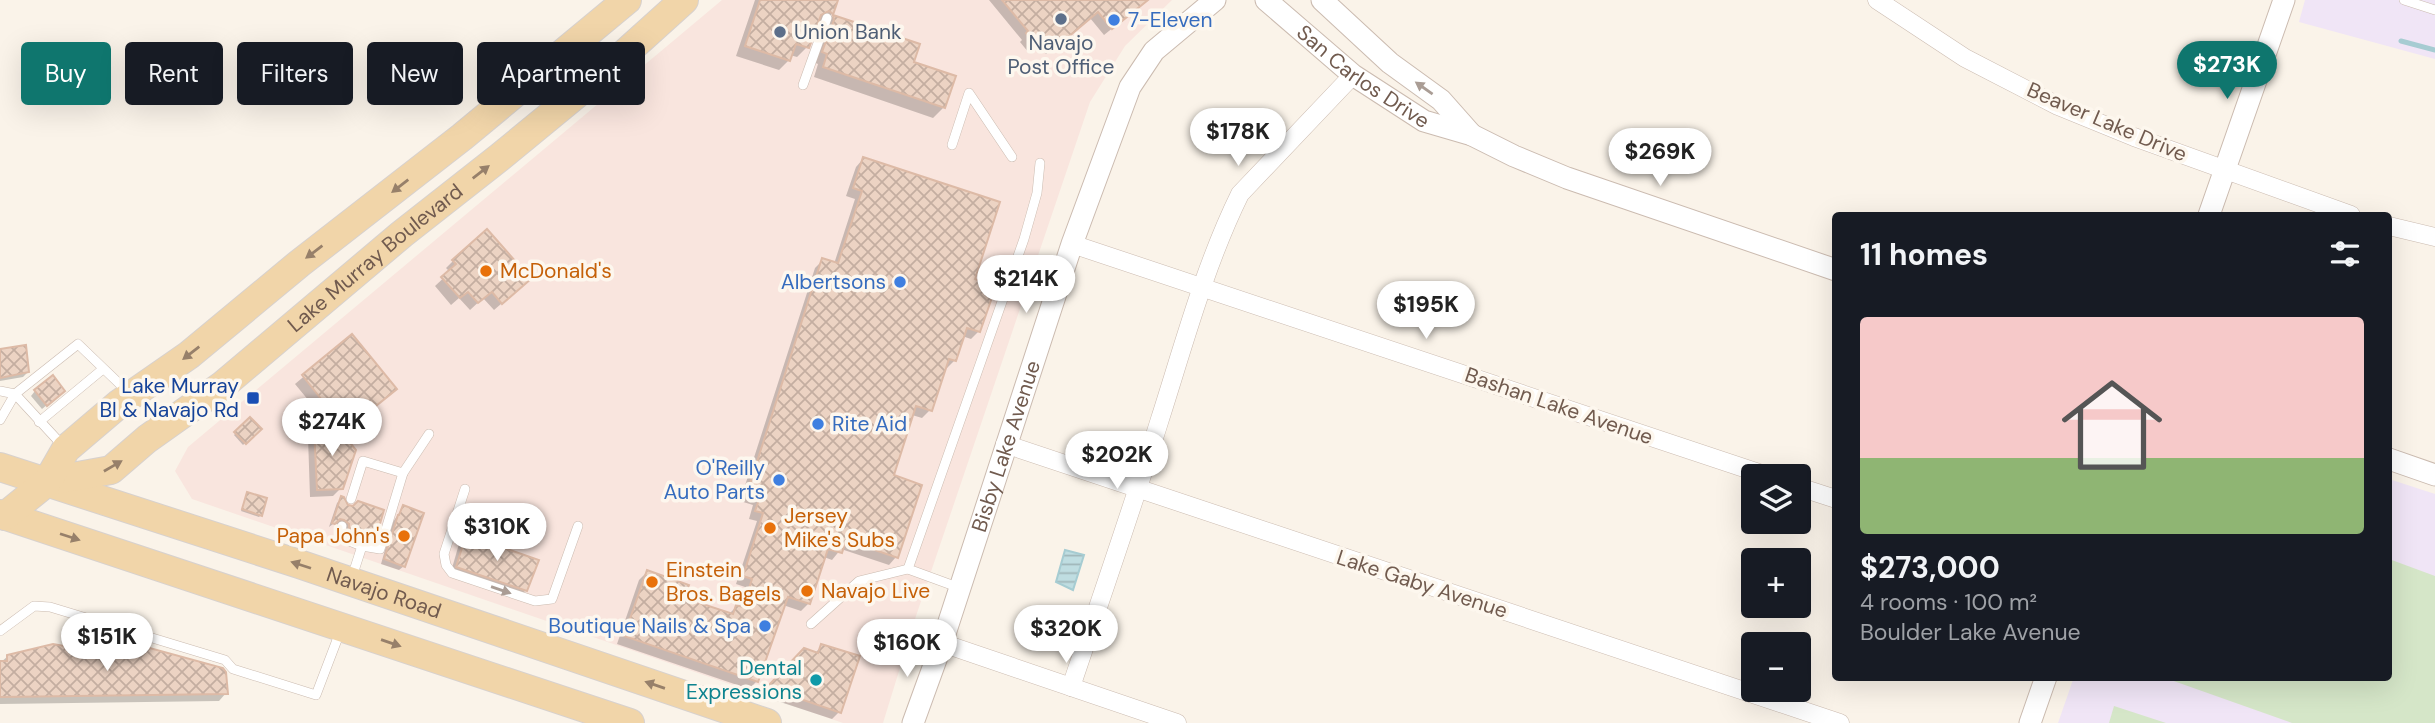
<!DOCTYPE html>
<meta charset="utf-8">
<style>
:root{--surface:#171b24;--page:#242831;--text:#f1f3f6;--muted:#9ea1a6;--accent:#0f766e}
body{margin:0;font-family:"DM Sans",sans-serif;background:var(--page);color:var(--text);height:100vh;display:flex;flex-direction:column;font-size:26px;white-space:nowrap}
*{box-sizing:border-box;margin:0}
p{font-size:23px;color:var(--muted)}
.icon{flex:none;width:38px;height:38px;fill:none;stroke:currentColor;stroke-width:2;stroke-linecap:round;stroke-linejoin:round}
.map{position:relative;flex:1;overflow:hidden}
.sheet{position:absolute;left:1832px;top:212px;width:560px;height:469px;display:flex;flex-direction:column;background:var(--surface);border-radius:7px;box-shadow:0 7px 28px #0002}
.sheet>*{flex:none}
.top-card{position:absolute;left:21px;top:42px;width:665px;height:63px;display:flex;gap:14px}
.controls{position:absolute;left:1741px;top:464px;display:grid;gap:14px}
.controls a{display:grid;place-items:center;width:70px;height:70px;border-radius:7px;background:var(--surface);box-shadow:0 7px 28px #0002;font-size:35px}
.price{position:absolute;translate:-50% -60px;padding:0 16px;border-radius:24px;background:#fff;color:#222;font-size:23px;line-height:46px;filter:drop-shadow(0 2px 4px #0008)}
.price::after{content:'';position:absolute;left:50%;top:42px;width:21px;height:16px;margin-left:-10px;background:inherit;clip-path:polygon(0 0,100% 0,50% 100%)}
.price.active{background:var(--accent);color:#fff}
ul{padding:0;list-style:none}
li{display:grid;align-content:center;gap:14px;height:371px;padding:0 28px}
li span{display:grid;place-items:center;height:217px;border-radius:7px;color:#555}
li>.icon{margin-inline-start:auto}
span .icon{width:126px;height:126px;fill:#fffc;stroke-width:1}
li b{font-size:30px}
h2{display:flex;justify-content:space-between;align-items:center;height:84px;padding:0 28px;font-size:30px}
.pill{padding:0 24px;border-radius:7px;background:var(--surface);box-shadow:0 7px 28px #0002;font-size:24px;line-height:63px}
.pill.active{background:var(--accent);color:#fff}
.map>svg:first-child{display:block}
.commercial{fill:#f9e5de}
.education{fill:#f0e5f6}
.pitch{fill:#d5e6c8}
.water{fill:url(#water-rules);stroke:#a6ccd2;stroke-width:2}
.shadow{fill:#0003}
.lines{fill:none;stroke-linecap:round;stroke-linejoin:round}
.stream{stroke:#a6ccd2;stroke-width:5}
.building{fill:url(#building-cross-hatch);stroke:#ddbaa6;stroke-width:2}
.service-casing{stroke:#cbbbb0;stroke-width:10}
.minor-casing{stroke:#cbbbb0;stroke-width:19}
.tertiary-casing{stroke:#cbbbb0;stroke-width:23}
.primary-casing{stroke:#d7d1ce;stroke-width:30}
.service{stroke:#fff;stroke-width:9}
.minor{stroke:#fff;stroke-width:18}
.tertiary{stroke:#fff;stroke-width:21}
.primary{stroke:#f1d5a9;stroke-width:28}
.oneway{fill:#aa9d95}
.oneway2{fill:#97806a}
.service-dot{fill:#5c6f8a;stroke:#fdf7ee;stroke-width:2.5}
.shop-dot{fill:#3f7fe0;stroke:#fdf7ee;stroke-width:2.5}
.food-dot{fill:#e8710a;stroke:#fdf7ee;stroke-width:2.5}
.transit-dot{fill:#1a4fb4;stroke:#fdf7ee;stroke-width:2.5}
.culture-dot{fill:#0f9aa8;stroke:#fdf7ee;stroke-width:2.5}
.labels{text-anchor:middle;dominant-baseline:central;stroke-width:7;stroke-linejoin:round;paint-order:stroke}
.shop-label{font-size:21px;fill:#366cbe;stroke:#fdf7ee;text-anchor:end}
.service-label{font-size:21px;fill:#4e5e75;stroke:#fdf7ee;text-anchor:start}
.street-label{font-size:21px;fill:#715b4f;stroke:#fdf7ee}
.food-label{font-size:21px;fill:#c56008;stroke:#fdf7ee;text-anchor:start}
.transit-label{font-size:21px;fill:#164399;stroke:#fdf7ee;text-anchor:end}
.culture-label{font-size:21px;fill:#0d838f;stroke:#fdf7ee;text-anchor:end}
</style>
<div class="map">
<svg width="2435" height="723" viewBox="0 0 2435 723">
<defs>
<pattern id="water-rules" width="6" height="5" patternUnits="userSpaceOnUse" patternTransform="scale(1.75)"><rect width="6" height="5" fill="#bfdde1"/><path d="M0 2.5h6" fill="none" stroke="#a0b6b9"/></pattern>
<pattern id="building-cross-hatch" width="8" height="8" patternUnits="userSpaceOnUse" patternTransform="scale(1.75)"><rect width="8" height="8" fill="#ecd3c3"/><path d="M0 0l8 8M0 8l8-8" fill="none" stroke="#c4aea1"/></pattern>
</defs>
<rect width="100%" height="100%" fill="#faf3e9"/>
<!-- commercial -->
<polygon class="commercial" points="722,0 1172,0 1125,46 1090,102 916,616 883,723 843,723 192,499 175,471 188,447"/>
<!-- education -->
<g class="education">
<polygon points="2305,0 2435,0 2435,59 2299,22"/>
<polygon points="2389,479 2435,494 2435,723 2058,723 2074,677 2389,677"/>
</g>
<!-- pitch -->
<g class="pitch">
<polygon points="2389,559 2435,576 2435,723 2292,723 2168,679 2169,677 2389,677"/>
<polygon points="2114,706 2166,723 2109,723"/>
</g>
<!-- water -->
<polygon class="water" points="1065,550 1084,555 1073,590 1056,582"/>
<!-- shadow -->
<g class="shadow">
<polygon points="755,0 836,0 831,16 918,46 912,63 954,77 943,108 933,118 814,77 818,64 813,62 823,24 817,20 807,47 797,57 790,55 789,60 779,70 736,56"/>
<polygon points="989,0 1141,0 1135,10 1104,35 1090,18 1046,54 1039,45 1029,53 1020,42 1022,40"/>
<polygon points="863,159 973,280 979,331 971,339 962,336 955,360 947,368 944,367 930,410 922,418 912,415 891,477 896,557 889,565 841,549 832,560 824,557 809,603 801,611 783,605 757,681 749,689 617,644 639,580 647,572 682,599 728,615 736,607 739,608 745,587 736,584 757,521 749,519 753,505 740,501 815,268 823,260 834,264 855,199 846,196 856,167"/>
<polygon points="453,261 521,287 494,310 483,298 470,310 459,298 451,305 435,286 450,272 446,268"/>
<polygon points="352,336 387,396 340,434 341,488 333,496 310,497 308,437 315,430 332,429 295,384"/>
<polygon points="0,351 28,372 23,377 0,381"/>
<polygon points="35,391 58,396 42,409 31,396"/>
<polygon points="250,419 259,429 243,445 234,435"/>
<polygon points="248,494 261,515 259,517 241,511"/>
<polygon points="342,498 374,540 369,545 351,539 352,535 345,533 339,524 333,524 329,527 337,503"/>
<polygon points="403,507 404,566 399,570 381,564 393,522"/>
<polygon points="467,537 526,590 518,598 450,575 459,544"/>
<polygon points="102,644 226,693 219,701 0,704 0,663 8,656 96,650"/>
<polygon points="822,646 839,712 832,719 771,699 771,697 762,693 805,650 814,654"/>
</g>
<g class="lines">
<!-- stream -->
<polyline class="stream" points="2401,41 2435,50"/>
</g>
<!-- building -->
<g class="building">
<polygon points="760,0 838,0 833,15 920,44 914,62 956,76 945,108 823,67 827,54 822,52 834,20 833,14 829,11 821,15 809,48 796,44 790,61 745,46"/>
<polygon points="1002,0 1148,0 1112,29 1098,12 1055,48 1047,39 1037,47 1026,33 1028,31"/>
<polygon points="863,157 1000,202 975,279 996,286 980,332 967,328 956,361 949,359 932,411 916,406 894,475 922,485 898,558 846,540 842,553 828,549 810,604 788,597 758,682 624,636 647,570 689,585 684,598 733,614 736,605 743,607 752,579 743,576 763,513 755,511 760,497 747,493 822,258 838,263 862,191 853,188"/>
<polygon points="487,229 531,279 502,304 492,292 478,303 468,292 460,298 441,277 456,264 452,260"/>
<polygon points="352,334 397,389 346,430 302,375"/>
<polygon points="26,345 29,372 0,378 0,349"/>
<polygon points="53,375 65,391 47,406 34,390"/>
<polygon points="250,417 262,429 246,444 234,432"/>
<polygon points="337,427 356,450 343,489 317,490 314,428"/>
<polygon points="247,492 267,498 262,516 242,509"/>
<polygon points="341,496 344,497 348,505 353,506 358,501 384,510 375,541 354,534 355,530 349,528 349,524 344,520 340,519 335,524 332,523"/>
<polygon points="403,505 424,513 405,567 384,559 398,515 399,515"/>
<polygon points="466,535 539,560 527,591 456,567"/>
<polygon points="124,641 223,668 226,672 228,694 0,697 0,661 7,661 7,655 53,644 81,649 101,647 101,642"/>
<polygon points="821,644 860,656 841,713 777,691 778,689 768,686 804,648 818,653"/>
</g>
<g class="lines">
<defs>
<g id="service">
<polyline points="2404,0 2435,10"/>
<polyline points="803,85 827,18"/>
<polyline points="952,145 969,93 1012,157"/>
<polyline points="0,391 15,394 0,420"/>
<polyline points="39,422 103,369"/>
<polyline points="63,446 15,394 78,344 128,392"/>
<polyline points="403,473 429,434"/>
<polyline points="465,489 444,554 446,565 452,573 535,601 552,599 578,526"/>
<polyline points="351,499 363,461 403,473 380,549 362,546 352,577"/>
<polyline points="342,526 339,537 362,546"/>
<polyline points="960,588 908,569 1024,239 1037,193 1040,163"/>
<polyline points="811,624 859,581 908,569"/>
<polyline points="0,631 34,606 50,607 225,660 233,669 316,695 340,632"/>
<polyline points="877,638 889,631 940,648"/>
</g>
<g id="minor">
<polyline points="1877,0 1965,58 2058,106 2134,137 2351,215"/>
<polyline points="2389,226 2435,237"/>
<polyline points="1072,244 1768,476"/>
<polyline points="1005,444 1840,723"/>
<polyline points="1799,487 1836,499"/>
<polyline points="942,643 1177,723"/>
<path d="M1071,687C1101,598 1132,509 1160,419C1184,344 1205,265 1240,194L1353,75"/>
</g>
<g id="tertiary">
<path id="s1" d="M1266,0L1353,75L1424,121L1472,135L1514,156L1567,178L1836,270"/>
<polyline points="1322,0 1390,63 1441,100 1472,135"/>
<polyline points="2209,215 2284,0"/>
<polyline points="2389,459 2435,475"/>
<path id="s2" d="M913,723L942,643L1072,244L1130,87L1154,51L1215,0"/>
<polyline points="2030,723 2046,677"/>
</g>
<g id="primary">
<path id="s3" d="M0,467L299,564L767,723"/>
<path id="s4" d="M50,481L111,470L147,439L223,385L402,234L500,157L612,65L684,0"/>
<polyline points="0,514 630,723"/>
<polyline points="5,516 47,482 66,449 120,403 189,355 300,263 462,137 627,0"/>
</g>
</defs>
<!-- service casing -->
<use href="#service" class="service-casing"/>
<!-- minor casing -->
<use href="#minor" class="minor-casing"/>
<!-- tertiary casing -->
<use href="#tertiary" class="tertiary-casing"/>
<!-- primary casing -->
<use href="#primary" class="primary-casing"/>
<!-- service -->
<use href="#service" class="service"/>
<!-- minor -->
<use href="#minor" class="minor"/>
<!-- tertiary -->
<use href="#tertiary" class="tertiary"/>
<!-- primary -->
<use href="#primary" class="primary"/>
</g>
<!-- one-way arrows -->
<defs><path id="oneway-solid" d="M-6-.8H1V-3.2L6.5 0L1 3.2V.8H-6Z" transform="scale(1.75)"/></defs>
<g class="oneway">
<use href="#oneway-solid" transform="translate(1424 88) rotate(-145)"/>
<use href="#oneway-solid" transform="translate(501 590) rotate(19)"/>
</g>
<g class="oneway2">
<use href="#oneway-solid" transform="translate(481 172) rotate(-38)"/>
<use href="#oneway-solid" transform="translate(400 186) rotate(142)"/>
<use href="#oneway-solid" transform="translate(314 252) rotate(143)"/>
<use href="#oneway-solid" transform="translate(191 353) rotate(142)"/>
<use href="#oneway-solid" transform="translate(113 466) rotate(-30)"/>
<use href="#oneway-solid" transform="translate(70 537) rotate(18)"/>
<use href="#oneway-solid" transform="translate(301 565) rotate(-162)"/>
<use href="#oneway-solid" transform="translate(391 643) rotate(19)"/>
<use href="#oneway-solid" transform="translate(655 685) rotate(-161)"/>
</g>
<!-- markers -->
<g class="service-dot">
<circle cx="1061" cy="19" r="7"/>
<circle cx="780" cy="32" r="7"/>
</g>
<g class="shop-dot">
<circle cx="1114" cy="20" r="7"/>
<circle cx="900" cy="282" r="7"/>
<circle cx="818" cy="424" r="7"/>
<circle cx="779" cy="480" r="7"/>
<circle cx="765" cy="626" r="7"/>
</g>
<g class="food-dot">
<circle cx="486" cy="271" r="7"/>
<circle cx="770" cy="528" r="7"/>
<circle cx="404" cy="536" r="7"/>
<circle cx="652" cy="582" r="7"/>
<circle cx="807" cy="591" r="7"/>
</g>
<rect class="transit-dot" x="246" y="391" width="14" height="14" rx="3.5"/>
<circle class="culture-dot" cx="816" cy="680" r="7"/>
<g class="labels">
<!-- shop labels -->
<g class="shop-label">
<text x="1128" y="20" text-anchor="start">7-Eleven</text>
<text x="886" y="282">Albertsons</text>
<text x="832" y="424" text-anchor="start">Rite Aid</text>
<text x="765" y="468">O'Reilly<tspan x="765" dy="24">Auto Parts</tspan></text>
<text x="751" y="626">Boutique Nails &amp; Spa</text>
</g>
<!-- service labels -->
<g class="service-label">
<text x="794" y="32">Union Bank</text>
<text x="1061" y="43" text-anchor="middle">Navajo<tspan x="1061" dy="24">Post Office</tspan></text>
</g>
<!-- street labels -->
<g class="street-label">
<text stroke="none"><textPath href="#s1" startOffset="124">San Carlos Drive</textPath></text>
<text transform="translate(2107 122) rotate(23)">Beaver Lake Drive</text>
<text stroke="none"><textPath href="#s4" startOffset="401">Lake Murray Boulevard</textPath></text>
<text transform="translate(1559 406) rotate(19)">Bashan Lake Avenue</text>
<text stroke="none"><textPath href="#s2" startOffset="292">Bisby Lake Avenue</textPath></text>
<text transform="translate(1422 584) rotate(18)">Lake Gaby Avenue</text>
<text stroke="none"><textPath href="#s3" startOffset="404">Navajo Road</textPath></text>
</g>
<!-- food labels -->
<g class="food-label">
<text x="500" y="271">McDonald's</text>
<text x="784" y="516">Jersey<tspan x="784" dy="24">Mike's Subs</tspan></text>
<text x="390" y="536" text-anchor="end">Papa John's</text>
<text x="666" y="570">Einstein<tspan x="666" dy="24">Bros. Bagels</tspan></text>
<text x="821" y="591">Navajo Live</text>
</g>
<!-- transit labels -->
<g class="transit-label">
<text x="239" y="386">Lake Murray<tspan x="239" dy="24">Bl &amp; Navajo Rd</tspan></text>
</g>
<!-- culture labels -->
<g class="culture-label">
<text x="802" y="668">Dental<tspan x="802" dy="24">Expressions</tspan></text>
</g>
</g>
</svg>
<div class="controls">
<a><svg class="icon" aria-label="layers" viewBox="0 0 24 24"><path d="M12 4l9 5-9 5-9-5zM3 14l9 5 9-5"/></svg></a>
<a>+</a>
<a>−</a>
</div>
<b class="price active" style="left:2227px;top:101px">$273K</b>
<b class="price" style="left:1238px;top:168px">$178K</b>
<b class="price" style="left:1660px;top:188px">$269K</b>
<b class="price" style="left:1026px;top:315px">$214K</b>
<b class="price" style="left:1426px;top:341px">$195K</b>
<b class="price" style="left:332px;top:458px">$274K</b>
<b class="price" style="left:1117px;top:491px">$202K</b>
<b class="price" style="left:497px;top:563px">$310K</b>
<b class="price" style="left:1066px;top:665px">$320K</b>
<b class="price" style="left:107px;top:673px">$151K</b>
<b class="price" style="left:907px;top:679px">$160K</b>
<div class="top-card">
<a class="pill active">Buy</a>
<a class="pill">Rent</a>
<a class="pill">Filters</a>
<a class="pill">New</a>
<a class="pill">Apartment</a>
</div>
<section class="sheet">
<h2>11 homes<svg class="icon" aria-label="filters" viewBox="0 0 24 24"><path d="M4 7h16M4 17h16"/><circle cx="9" cy="7" r="2"/><circle cx="15" cy="17" r="2"/></svg></h2>
<ul>
<li><span style="background:linear-gradient(#f6c9c9 65%,#8fb573 0)"><svg class="icon" aria-label="home" viewBox="0 0 24 24"><path d="M3 11l9-7 9 7M6 9v11h12V9"/></svg></span><div><b>$273,000</b><p>4 rooms · 100 m²</p><p>Boulder Lake Avenue</p></div></li>
</ul>
</section>
</div>
